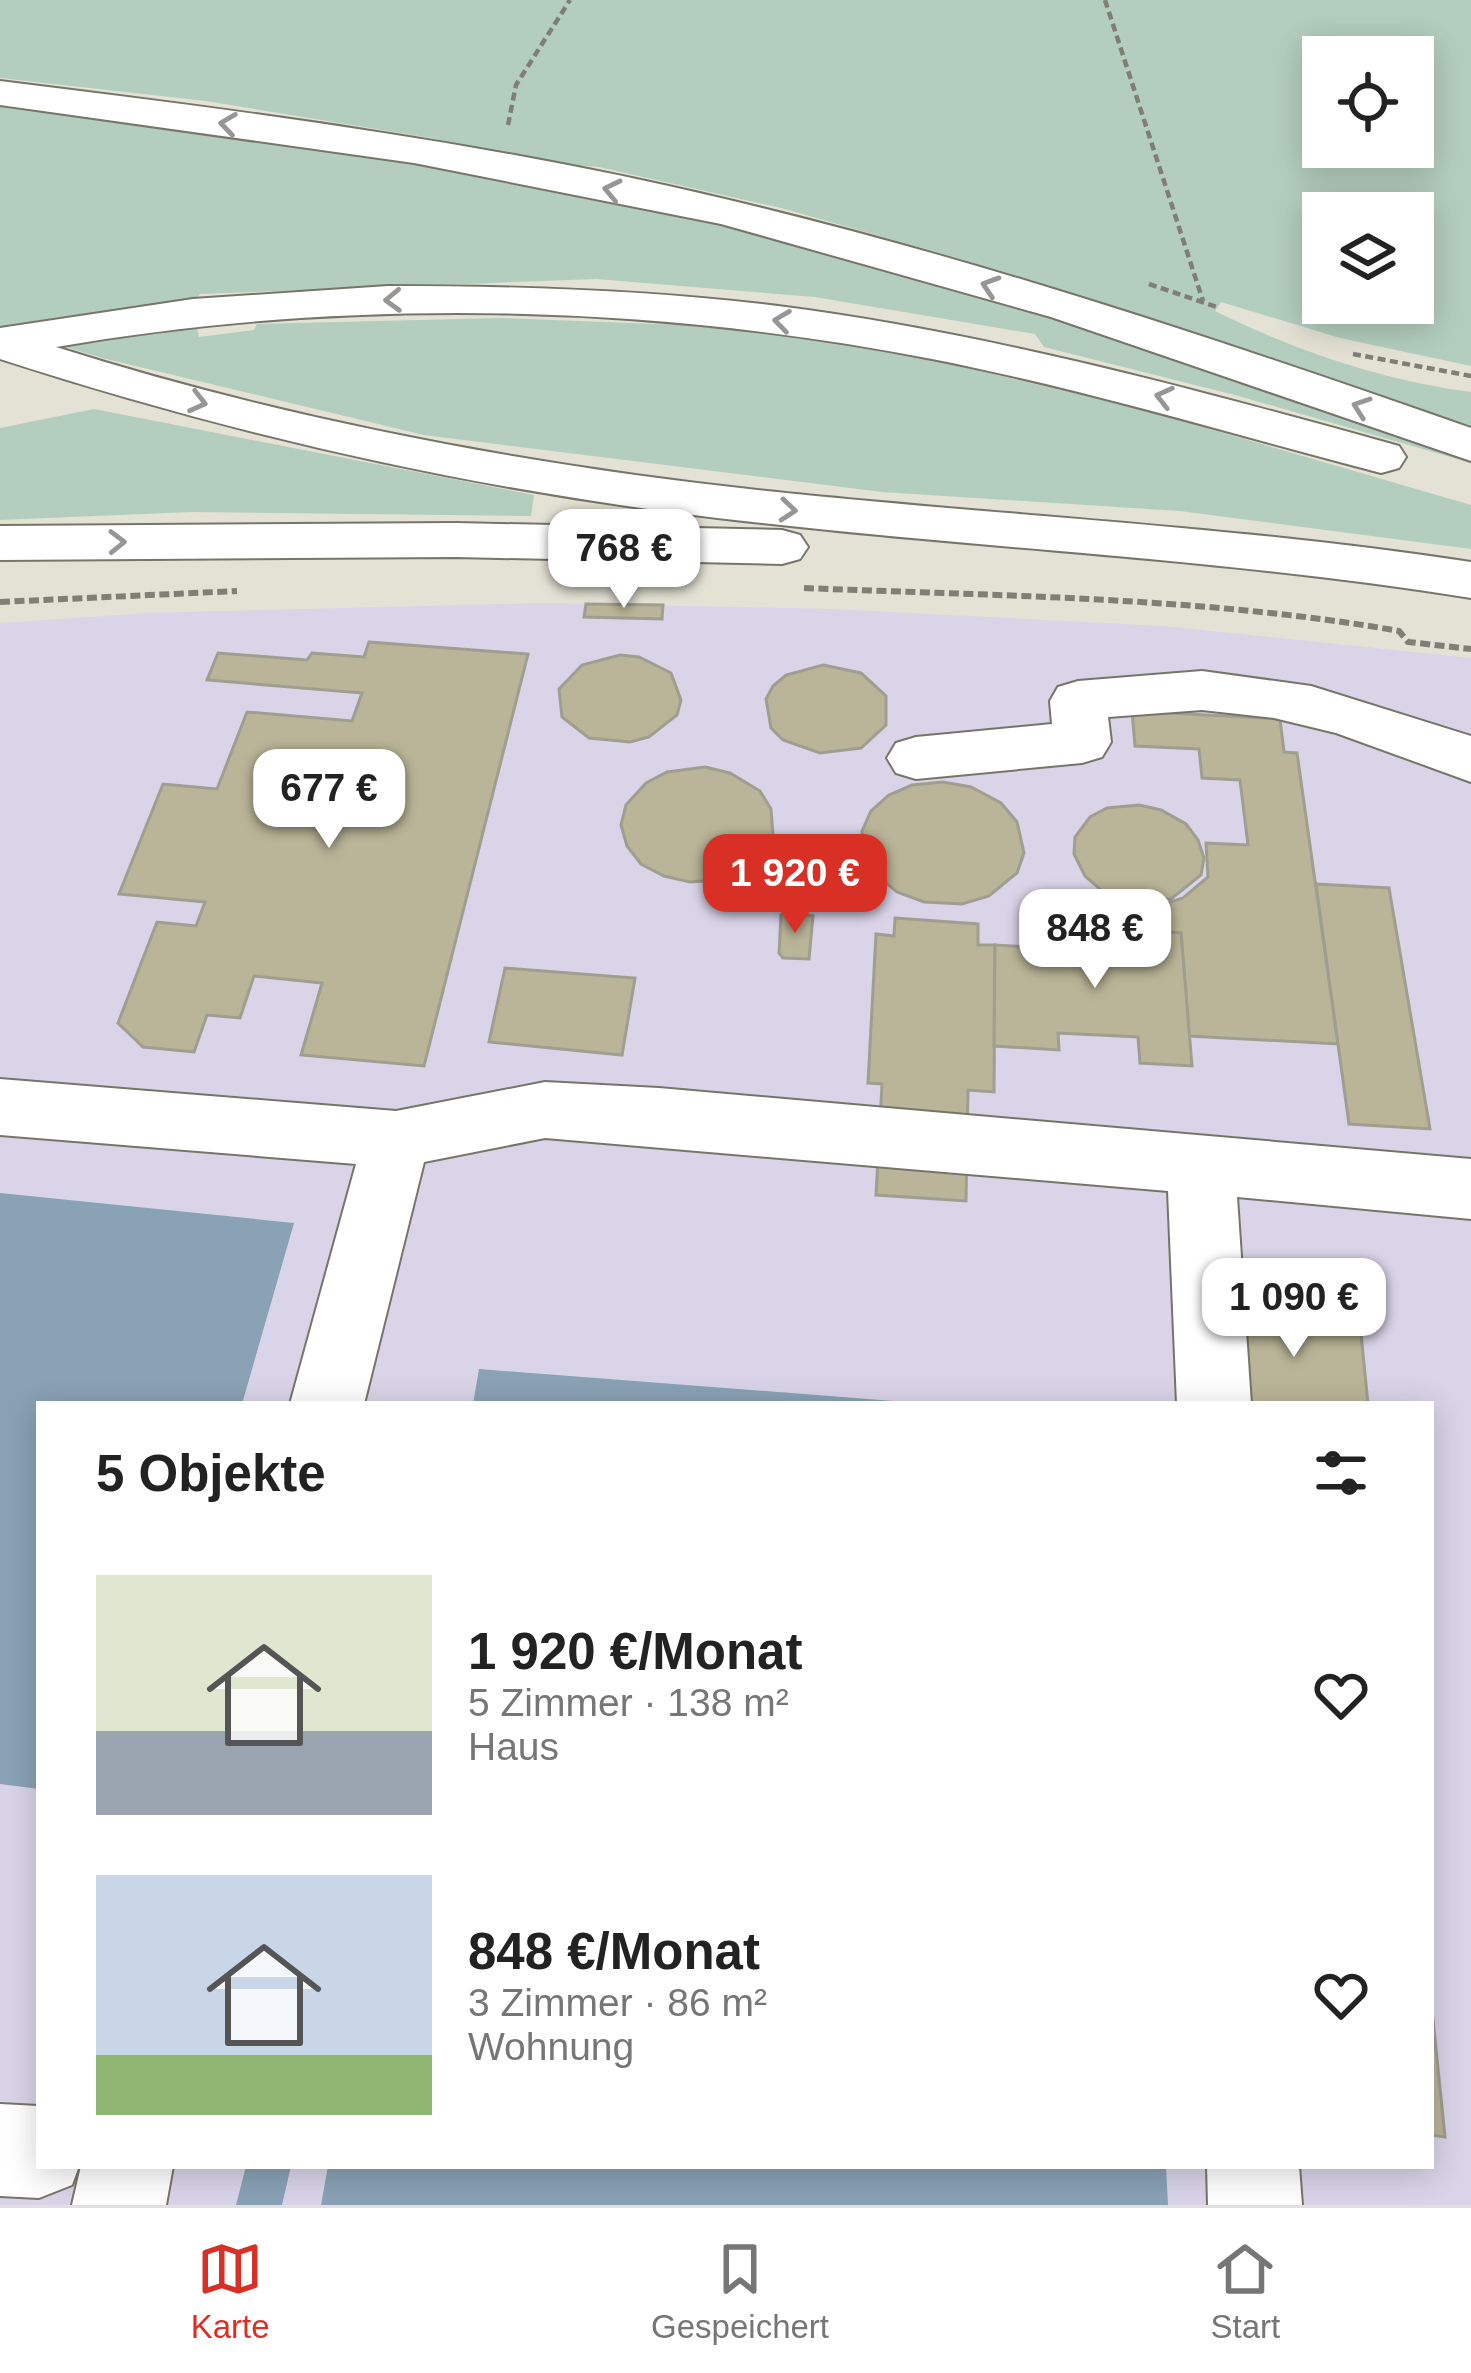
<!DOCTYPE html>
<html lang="de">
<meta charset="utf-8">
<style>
:root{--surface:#fff;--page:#f6f6f6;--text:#222;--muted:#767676;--line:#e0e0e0;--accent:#d93025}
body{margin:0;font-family:Helvetica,sans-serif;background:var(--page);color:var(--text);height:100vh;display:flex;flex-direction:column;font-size:45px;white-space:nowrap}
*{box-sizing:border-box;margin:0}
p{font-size:39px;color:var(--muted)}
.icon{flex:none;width:66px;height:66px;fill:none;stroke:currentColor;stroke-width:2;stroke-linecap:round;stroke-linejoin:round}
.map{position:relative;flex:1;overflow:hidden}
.side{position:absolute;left:36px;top:1401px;width:1398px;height:768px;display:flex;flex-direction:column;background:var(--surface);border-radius:0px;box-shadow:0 6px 30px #0003}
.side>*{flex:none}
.tools{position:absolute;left:1302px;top:36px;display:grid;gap:24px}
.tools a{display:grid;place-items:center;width:132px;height:132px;border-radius:0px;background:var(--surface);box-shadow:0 6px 30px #0003;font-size:60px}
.price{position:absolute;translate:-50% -102px;padding:0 27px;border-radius:24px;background:#fff;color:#222;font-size:39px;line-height:78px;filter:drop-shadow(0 3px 6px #0008)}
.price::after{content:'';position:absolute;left:50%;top:72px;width:36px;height:27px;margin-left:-18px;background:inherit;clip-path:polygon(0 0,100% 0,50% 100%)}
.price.on{background:var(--accent);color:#fff}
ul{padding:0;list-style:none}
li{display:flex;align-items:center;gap:36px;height:300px;padding:0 60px}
li span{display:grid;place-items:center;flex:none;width:336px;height:240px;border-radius:0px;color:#555}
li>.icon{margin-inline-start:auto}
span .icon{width:144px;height:144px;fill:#fffc;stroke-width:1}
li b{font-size:51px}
h2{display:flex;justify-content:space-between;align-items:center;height:144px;padding:0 60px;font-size:51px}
.tab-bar{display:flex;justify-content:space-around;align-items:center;height:168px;border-top:3px solid var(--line);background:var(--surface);font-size:33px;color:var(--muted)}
.tab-bar a{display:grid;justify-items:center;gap:6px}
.tab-bar .on{color:var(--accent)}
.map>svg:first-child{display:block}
.industrial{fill:#dad4e9;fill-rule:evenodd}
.green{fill:#b3cebe;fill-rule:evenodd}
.water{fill:#89a2b5}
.building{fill:#bab598;stroke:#a09e91;stroke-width:3}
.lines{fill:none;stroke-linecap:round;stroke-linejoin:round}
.minor-casing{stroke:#777569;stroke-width:4}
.highway-casing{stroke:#777569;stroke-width:4}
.path-far1{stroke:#807f76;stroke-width:4.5;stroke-dasharray:8 4.5;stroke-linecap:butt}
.path{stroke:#807f76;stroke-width:6;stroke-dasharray:10 4.5;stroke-linecap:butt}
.minor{fill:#fff;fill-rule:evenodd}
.highway{fill:#fff;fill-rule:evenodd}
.oneway{stroke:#979694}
</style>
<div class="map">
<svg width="1471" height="2205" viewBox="0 0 1471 2205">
<rect width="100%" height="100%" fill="#e4e2d4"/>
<!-- industrial -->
<path class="industrial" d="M543,603L832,609L1163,626L1471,658V2205H0V623L148,613ZM39,1404H1431V2166H39Z"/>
<!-- green -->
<g class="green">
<path d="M0,0H1471V366L1340,338L1221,302L1215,311C1296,351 1381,380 1471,392V437L961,259L781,208L599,167L542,163L431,138L206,101L0,78ZM1323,57H1413V147H1323ZM1323,213H1413V303H1323Z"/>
<polygon points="0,106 330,145 800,241 987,295 1471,455 1471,463 1235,395 1044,347 1035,334 815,297 596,279 200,294 192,303 199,337 254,330 257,324 501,318 732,327 912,355 1141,409 1471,505 1471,549 1180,511 882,492 424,435 102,358 0,327"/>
<polygon points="94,409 534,495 531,516 191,512 0,520 0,428"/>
</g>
<!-- water -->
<g class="water">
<polygon points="0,1193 294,1223 242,1404 39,1404 39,1789 0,1784"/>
<polygon points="479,1369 932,1404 473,1404"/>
<polygon points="246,2166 291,2166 282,2205 236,2205"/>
<polygon points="328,2166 1166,2166 1168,2205 321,2205"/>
</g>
<!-- building -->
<g class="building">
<polygon points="586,604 663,605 662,619 584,617"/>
<polygon points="369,642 528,654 424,1066 301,1055 322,983 254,976 240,1018 207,1015 194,1052 143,1047 118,1023 157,922 196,926 205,902 119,894 163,784 217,789 247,712 352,721 362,693 207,680 218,653 307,660 312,653 364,657"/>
<polygon points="620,655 639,657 671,673 681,700 677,715 649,737 630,742 589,738 562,717 559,689 582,665"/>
<polygon points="823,665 861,673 886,696 886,725 861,748 820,753 783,740 771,728 766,699 773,686 786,675"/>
<polygon points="1132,711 1280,719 1284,752 1297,753 1338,1044 1189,1036 1181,933 1154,932 1152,908 1183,898 1208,877 1206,843 1248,845 1240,780 1202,778 1199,749 1135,746"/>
<polygon points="705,767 730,773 760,791 771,809 773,835 763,853 743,871 718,880 690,882 664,876 641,864 627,846 621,825 626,805 646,783 667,772"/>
<polygon points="943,782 971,787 1001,803 1017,822 1024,853 1017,873 989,896 962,904 924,902 897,892 874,873 863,853 862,831 871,811 889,795 912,785"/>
<polygon points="1139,805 1161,810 1186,824 1198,840 1204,858 1201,875 1171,899 1125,900 1101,890 1085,876 1074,854 1075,837 1090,817 1107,808"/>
<polygon points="1316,884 1389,888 1430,1129 1349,1124"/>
<polygon points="787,911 813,916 809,959 783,958 779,953 781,915"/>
<polygon points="895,918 978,924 978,945 995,945 994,1092 968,1090 966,1201 876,1195 882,1084 868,1083 876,934 894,936"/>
<polygon points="1048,925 1181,933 1192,1066 1140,1063 1138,1037 1058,1033 1059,1050 994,1046 995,945 1049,948"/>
<polygon points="505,968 635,978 622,1055 489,1042"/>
<polygon points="1236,1290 1271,1294 1273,1327 1361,1334 1368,1404 1236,1404"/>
<polygon points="1431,2000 1445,2137 1431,2135"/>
</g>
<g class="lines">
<defs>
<g id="minor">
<polygon points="1202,671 1311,686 1471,736 1471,782 1336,733 1274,718 1202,710 1108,717 1111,742 1102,757 1082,763 916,779 896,773 887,758 896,743 916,737 1052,724 1050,701 1058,687 1078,681"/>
<polygon points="0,1079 396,1111 545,1082 659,1088 1471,1159 1471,1219 1237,1197 1251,1404 1177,1404 1168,1191 545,1138 424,1162 364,1404 290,1404 356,1164 0,1135"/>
<polygon points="0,2104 39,2106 39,2166 79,2166 72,2185 39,2198 0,2196"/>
<polygon points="81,2166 173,2166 166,2205 72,2205"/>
<polygon points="1207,2166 1299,2166 1302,2205 1208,2205"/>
</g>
<g id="highway">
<path d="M0,81C243,111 487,142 725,199C979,259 1225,342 1471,428V461L1051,317L721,224L414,163L0,105Z"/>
<path d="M388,286C519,286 649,290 778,306C989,333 1194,389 1399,446L1406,457L1399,468L1381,473C1232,434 1084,389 932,359C645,303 345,297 56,347C287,420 525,465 767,491C1002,516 1237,526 1471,562V598C1205,555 936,547 670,512C442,482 219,430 0,359V328L193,299Z"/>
<polygon points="456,523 782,530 800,535 808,547 800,559 782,564 456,557 0,560 0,526"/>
</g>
</defs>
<!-- minor casing -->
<use href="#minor" class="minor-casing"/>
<!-- highway casing -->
<use href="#highway" class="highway-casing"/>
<!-- path-far1 -->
<g class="path-far1">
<polyline points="1105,0 1203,301"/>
<polyline points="508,125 516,85 570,0"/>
<polyline points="1149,284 1220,308"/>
<polyline points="1353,354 1471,376"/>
</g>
<!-- path -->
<g class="path">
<path d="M804,588C1000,596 1206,597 1399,631L1408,642L1471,649"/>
<polyline points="0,602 237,591"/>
</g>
<!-- minor -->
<use href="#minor" class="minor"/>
<!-- highway -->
<use href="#highway" class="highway"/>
</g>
<!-- one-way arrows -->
<defs><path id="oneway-chevron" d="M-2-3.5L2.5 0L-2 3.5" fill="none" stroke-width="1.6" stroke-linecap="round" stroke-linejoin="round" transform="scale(3)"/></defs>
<g class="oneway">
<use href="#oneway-chevron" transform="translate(228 124) rotate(-172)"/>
<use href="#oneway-chevron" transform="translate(612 190) rotate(-168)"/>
<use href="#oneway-chevron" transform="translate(990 286) rotate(-162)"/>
<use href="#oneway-chevron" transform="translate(393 300) rotate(178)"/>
<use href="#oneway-chevron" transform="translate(782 321) rotate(-172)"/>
<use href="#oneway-chevron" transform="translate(1164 397) rotate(-166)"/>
<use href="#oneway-chevron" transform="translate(198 402) rotate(14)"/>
<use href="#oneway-chevron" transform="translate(1361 407) rotate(-161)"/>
<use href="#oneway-chevron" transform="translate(788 510) rotate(5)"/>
<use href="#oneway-chevron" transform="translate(117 542) rotate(-1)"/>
</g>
</svg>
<div class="tools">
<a><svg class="icon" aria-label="locate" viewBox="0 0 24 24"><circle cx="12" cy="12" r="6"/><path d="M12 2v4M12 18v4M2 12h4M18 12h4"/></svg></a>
<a><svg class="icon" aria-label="layers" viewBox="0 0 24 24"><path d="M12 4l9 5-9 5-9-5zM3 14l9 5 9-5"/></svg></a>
</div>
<b class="price" style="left:624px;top:611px">768 €</b>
<b class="price" style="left:329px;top:851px">677 €</b>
<b class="price on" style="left:795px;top:936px">1 920 €</b>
<b class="price" style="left:1095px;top:991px">848 €</b>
<b class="price" style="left:1294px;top:1360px">1 090 €</b>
<section class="side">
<h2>5 Objekte<svg class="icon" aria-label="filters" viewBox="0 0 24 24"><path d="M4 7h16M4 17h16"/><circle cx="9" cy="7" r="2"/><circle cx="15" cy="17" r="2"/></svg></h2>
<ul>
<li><span style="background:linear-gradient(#dfe7d0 65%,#9aa5b1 0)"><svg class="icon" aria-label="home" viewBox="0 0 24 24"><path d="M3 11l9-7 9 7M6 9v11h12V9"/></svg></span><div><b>1 920 €/Monat</b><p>5 Zimmer · 138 m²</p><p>Haus</p></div><svg class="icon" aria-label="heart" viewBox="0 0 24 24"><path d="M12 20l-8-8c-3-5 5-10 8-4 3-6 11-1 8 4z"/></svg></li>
<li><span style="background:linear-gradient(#c9d6e8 75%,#8fb573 0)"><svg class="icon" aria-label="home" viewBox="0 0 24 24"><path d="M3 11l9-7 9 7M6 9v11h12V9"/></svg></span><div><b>848 €/Monat</b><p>3 Zimmer · 86 m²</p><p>Wohnung</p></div><svg class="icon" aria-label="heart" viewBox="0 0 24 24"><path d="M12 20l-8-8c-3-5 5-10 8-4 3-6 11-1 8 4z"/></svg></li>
</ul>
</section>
</div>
<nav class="tab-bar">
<a class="on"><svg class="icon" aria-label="map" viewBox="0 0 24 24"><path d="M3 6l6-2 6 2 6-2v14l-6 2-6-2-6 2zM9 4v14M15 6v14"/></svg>Karte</a>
<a><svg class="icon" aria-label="saved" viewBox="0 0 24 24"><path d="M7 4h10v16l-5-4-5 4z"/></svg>Gespeichert</a>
<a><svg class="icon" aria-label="home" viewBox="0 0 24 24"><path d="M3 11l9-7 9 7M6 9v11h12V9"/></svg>Start</a>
</nav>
